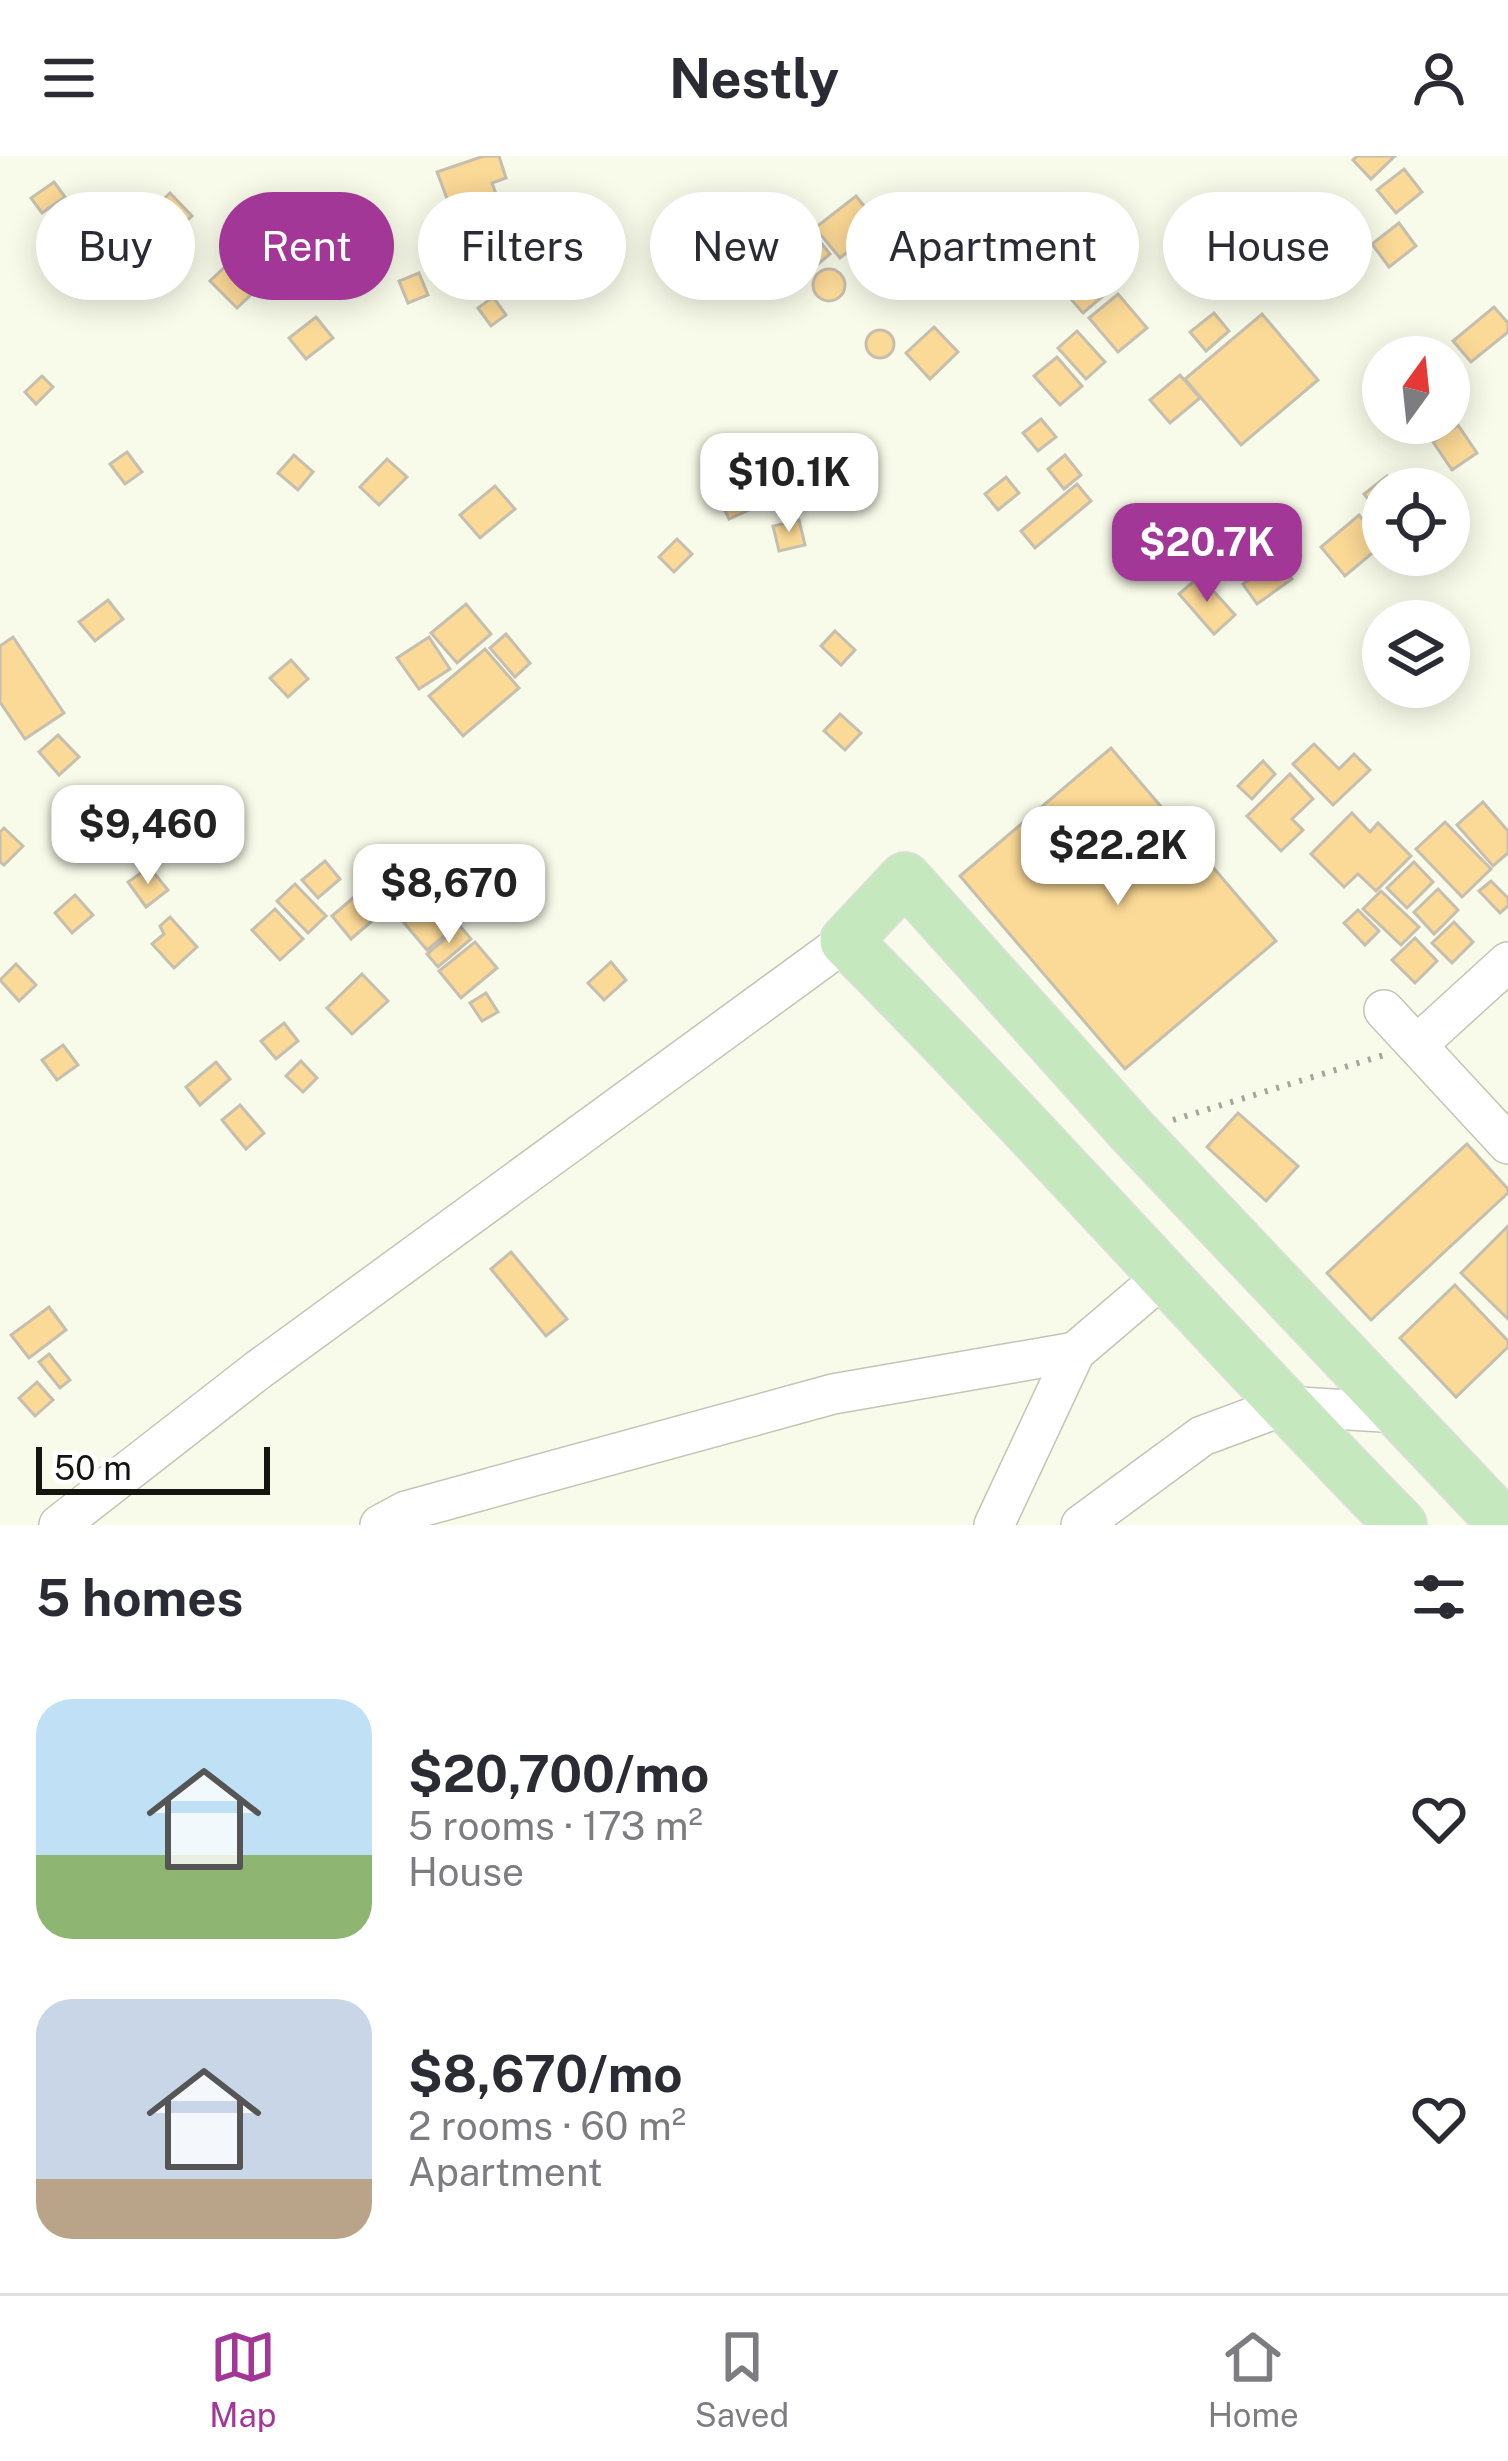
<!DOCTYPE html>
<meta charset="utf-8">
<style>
:root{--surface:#fff;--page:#f2f2f3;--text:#2b2b33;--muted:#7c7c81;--line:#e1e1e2;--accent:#a23797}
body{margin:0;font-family:"Public Sans",sans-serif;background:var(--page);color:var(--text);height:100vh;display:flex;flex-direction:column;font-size:45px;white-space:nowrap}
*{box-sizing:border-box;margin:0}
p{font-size:39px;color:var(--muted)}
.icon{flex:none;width:66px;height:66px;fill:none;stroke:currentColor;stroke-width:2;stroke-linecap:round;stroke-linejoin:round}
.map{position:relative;height:1369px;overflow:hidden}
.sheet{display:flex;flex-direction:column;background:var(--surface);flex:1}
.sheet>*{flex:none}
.guide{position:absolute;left:36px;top:36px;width:1437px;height:108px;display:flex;gap:24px}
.needle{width:78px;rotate:15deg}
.buttons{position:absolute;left:1362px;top:180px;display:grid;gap:24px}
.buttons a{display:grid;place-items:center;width:108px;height:108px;border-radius:50%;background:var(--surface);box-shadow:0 6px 30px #0003;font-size:60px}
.scale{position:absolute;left:36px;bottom:30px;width:234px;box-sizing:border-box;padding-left:12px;border:6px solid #14150f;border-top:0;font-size:33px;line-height:42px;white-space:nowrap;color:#14150f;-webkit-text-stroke:9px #fff;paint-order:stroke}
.price{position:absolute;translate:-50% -102px;padding:0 27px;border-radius:24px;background:#fff;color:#222;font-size:39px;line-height:78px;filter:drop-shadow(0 3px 6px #0008)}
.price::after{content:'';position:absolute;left:50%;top:72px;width:36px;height:27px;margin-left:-18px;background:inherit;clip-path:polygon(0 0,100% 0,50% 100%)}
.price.active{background:var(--accent);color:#fff}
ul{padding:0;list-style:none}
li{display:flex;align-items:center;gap:36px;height:300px;padding:0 36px}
li span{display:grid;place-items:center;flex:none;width:336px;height:240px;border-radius:36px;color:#555}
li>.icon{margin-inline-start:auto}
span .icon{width:144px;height:144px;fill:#fffc;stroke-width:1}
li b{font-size:51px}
h2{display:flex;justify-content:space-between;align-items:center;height:144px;padding:0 36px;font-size:51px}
.chip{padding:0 42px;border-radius:54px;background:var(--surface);box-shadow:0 6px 30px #0003;font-size:42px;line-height:108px}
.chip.active{background:var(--accent);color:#fff}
header{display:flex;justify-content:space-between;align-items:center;height:156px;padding:0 36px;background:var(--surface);font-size:54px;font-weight:700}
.tabs{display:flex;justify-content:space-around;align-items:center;height:168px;border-top:3px solid var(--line);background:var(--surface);font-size:33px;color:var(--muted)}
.tabs a{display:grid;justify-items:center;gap:6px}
.tabs .active{color:var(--accent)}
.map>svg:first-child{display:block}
.building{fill:#fbd996;stroke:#c6beae;stroke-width:3}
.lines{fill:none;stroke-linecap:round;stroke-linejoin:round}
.minor-casing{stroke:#c3c5b4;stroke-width:42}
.major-casing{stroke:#dededd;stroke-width:54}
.path{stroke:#a4a699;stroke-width:6;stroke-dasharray:3 9;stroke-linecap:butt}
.minor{stroke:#fff;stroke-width:39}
.major{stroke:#c6e8be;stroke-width:51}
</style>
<header><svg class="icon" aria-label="menu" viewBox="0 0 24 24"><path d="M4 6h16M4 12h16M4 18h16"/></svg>Nestly<svg class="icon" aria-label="person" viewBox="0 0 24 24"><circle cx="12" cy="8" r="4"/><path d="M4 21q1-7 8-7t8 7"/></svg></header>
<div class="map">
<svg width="1508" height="1369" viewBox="0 0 1508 1369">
<rect width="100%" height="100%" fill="#f9fbea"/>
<!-- building -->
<g class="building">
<polygon points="484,0 499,0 506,22 492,27 496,38 476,46 478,53 454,61 437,16"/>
<polygon points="1357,0 1395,0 1371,23 1353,4"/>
<polygon points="1404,13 1422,36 1396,57 1377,34"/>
<polygon points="54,26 65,41 42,57 31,42"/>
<polygon points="170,37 192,60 175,76 153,53"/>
<polygon points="856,40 880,70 840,102 815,72"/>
<polygon points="1399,67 1416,90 1389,111 1372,88"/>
<polygon points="810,73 830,98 811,114 790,90"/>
<polygon points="896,79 916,102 890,123 870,100"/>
<polygon points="1076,97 1109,135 1083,157 1050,119"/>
<polygon points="232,104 259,131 237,152 210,125"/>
<circle cx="829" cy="129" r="16"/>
<polygon points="419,117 428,139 408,147 399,125"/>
<polygon points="1118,138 1147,172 1118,196 1089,162"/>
<polygon points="493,141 506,159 491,170 478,152"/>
<polygon points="1494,151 1508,167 1508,176 1471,206 1453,185"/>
<polygon points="1214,157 1229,175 1206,195 1190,176"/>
<polygon points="1262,158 1318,224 1241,289 1185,223"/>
<polygon points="316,161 333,182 306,203 289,182"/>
<polygon points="934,171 958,196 930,223 906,197"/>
<circle cx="880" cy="188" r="14"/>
<polygon points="1077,175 1105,206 1086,223 1058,192"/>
<polygon points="1057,201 1082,230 1060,249 1034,220"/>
<polygon points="1180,219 1200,242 1170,267 1150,244"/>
<polygon points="42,220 53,231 36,248 25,236"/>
<polygon points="1041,263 1056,281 1038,295 1023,277"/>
<polygon points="1458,269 1477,297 1452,314 1433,286"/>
<polygon points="127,296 142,316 125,328 110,308"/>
<polygon points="294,299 313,316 298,334 278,317"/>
<polygon points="1065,299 1081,319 1064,333 1048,313"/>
<polygon points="387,303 407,321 379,349 360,331"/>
<polygon points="1387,320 1397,333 1383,333 1382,361 1364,338"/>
<polygon points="1006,321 1019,337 998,354 985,338"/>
<polygon points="1077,328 1091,345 1035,392 1021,375"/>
<polygon points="495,330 515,353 480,382 460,359"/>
<polygon points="751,330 760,349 729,363 720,344"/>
<polygon points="1359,359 1383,388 1345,420 1321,391"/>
<polygon points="799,364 805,389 779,395 773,370"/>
<polygon points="677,383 692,398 674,416 659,401"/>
<polygon points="1277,403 1292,423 1257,448 1243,428"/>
<polygon points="1200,420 1235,459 1214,478 1179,438"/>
<polygon points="108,444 123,463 95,485 79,466"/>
<polygon points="466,448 491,478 457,507 431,477"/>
<polygon points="835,475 855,494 841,509 821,490"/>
<polygon points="506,478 530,507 515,521 490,492"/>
<polygon points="13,481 64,557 25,583 0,546 0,490"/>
<polygon points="429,481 450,513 419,533 397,502"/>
<polygon points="485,493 519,532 463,580 429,540"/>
<polygon points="291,504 308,523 288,541 270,522"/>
<polygon points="840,558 861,577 845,594 824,575"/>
<polygon points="58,579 79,601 59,619 39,596"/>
<polygon points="1314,588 1339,613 1354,598 1370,614 1333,649 1293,608"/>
<polygon points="1111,592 1276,785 1125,913 960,720"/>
<polygon points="1263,605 1275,618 1252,643 1238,630"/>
<polygon points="1290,618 1313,643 1292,663 1303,674 1281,695 1247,660"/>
<polygon points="1483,646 1508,675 1508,697 1493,710 1457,669"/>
<polygon points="1352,657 1370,676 1378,667 1411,700 1376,735 1358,718 1344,731 1311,698"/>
<polygon points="1445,666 1491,713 1462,741 1416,693"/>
<polygon points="4,672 23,690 4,709 0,706 0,676"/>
<polygon points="325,705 340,723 318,742 302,724"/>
<polygon points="1414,706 1433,726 1407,752 1387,732"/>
<polygon points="149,711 168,734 146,751 128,726"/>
<polygon points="1491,725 1508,742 1508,750 1500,757 1479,735"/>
<polygon points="295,728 326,760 308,777 277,745"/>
<polygon points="1438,733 1458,754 1434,778 1414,756"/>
<polygon points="1381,735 1419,771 1401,789 1363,753"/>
<polygon points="440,737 464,764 427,794 404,767"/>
<polygon points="75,739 93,759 72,777 55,757"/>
<polygon points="353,742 372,765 351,783 332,760"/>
<polygon points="275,753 303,783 280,804 252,774"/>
<polygon points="1358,754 1379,775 1365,789 1344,767"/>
<polygon points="170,761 197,791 174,812 152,788 164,778 160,770"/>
<polygon points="1454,766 1473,786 1452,807 1432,787"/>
<polygon points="460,770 471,783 438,811 427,798"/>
<polygon points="1415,782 1437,805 1415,827 1392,804"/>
<polygon points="475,786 497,812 461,842 439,815"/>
<polygon points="611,806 626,824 604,844 588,827"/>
<polygon points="16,808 36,829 19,845 0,824"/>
<polygon points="362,818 388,845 352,878 327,852"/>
<polygon points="486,837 498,856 482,865 470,847"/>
<polygon points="284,867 298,885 276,903 261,885"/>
<polygon points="63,889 78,909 57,924 42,904"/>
<polygon points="301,905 317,922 303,936 286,920"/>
<polygon points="216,906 230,923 200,949 186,931"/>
<polygon points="240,949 264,977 246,993 222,964"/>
<polygon points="1238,957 1298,1010 1266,1045 1207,991"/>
<polygon points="1467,988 1508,1033 1508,1037 1371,1164 1327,1117"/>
<polygon points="1508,1070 1508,1163 1461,1117"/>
<polygon points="511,1096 567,1163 546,1180 491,1113"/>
<polygon points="1455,1129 1508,1185 1508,1191 1456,1241 1400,1182"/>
<polygon points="49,1151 66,1174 29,1202 11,1179"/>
<polygon points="49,1198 70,1224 60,1232 39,1206"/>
<polygon points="37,1226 53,1244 35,1260 19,1242"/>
</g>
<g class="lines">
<defs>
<g id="minor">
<polyline points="1384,854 1508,988"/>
<polyline points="1418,888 1508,806"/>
<polyline points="59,1369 258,1214 846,785"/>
<polyline points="380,1369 406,1355 833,1238 1075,1196"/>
<polyline points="994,1369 1075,1196 1163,1121"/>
<polyline points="1081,1369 1202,1280 1283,1250 1399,1257"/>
</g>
<path id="major" d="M1401,1369C1213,1178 1036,975 846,785L905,722L1133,976L1505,1369"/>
</defs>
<!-- minor casing -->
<use href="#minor" class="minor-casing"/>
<!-- major casing -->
<use href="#major" class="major-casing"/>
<!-- path -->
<polyline class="path" points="1173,964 1384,899"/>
<!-- minor -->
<use href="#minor" class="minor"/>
<!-- major -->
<use href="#major" class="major"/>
</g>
</svg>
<div class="buttons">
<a><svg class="needle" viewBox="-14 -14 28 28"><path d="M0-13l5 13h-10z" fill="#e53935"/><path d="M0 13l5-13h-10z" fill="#7c7c81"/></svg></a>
<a><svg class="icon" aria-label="locate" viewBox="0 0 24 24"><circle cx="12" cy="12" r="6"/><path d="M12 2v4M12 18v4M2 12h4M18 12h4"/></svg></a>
<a><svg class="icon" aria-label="layers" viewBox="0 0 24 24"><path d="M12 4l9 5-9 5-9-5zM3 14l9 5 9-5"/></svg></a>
</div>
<div class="scale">50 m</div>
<b class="price" style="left:789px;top:379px">$10.1K</b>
<b class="price active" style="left:1207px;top:449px">$20.7K</b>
<b class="price" style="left:148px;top:731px">$9,460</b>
<b class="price" style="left:1118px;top:752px">$22.2K</b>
<b class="price" style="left:449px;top:790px">$8,670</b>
<div class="guide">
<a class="chip">Buy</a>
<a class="chip active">Rent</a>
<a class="chip">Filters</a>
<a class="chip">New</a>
<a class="chip">Apartment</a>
<a class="chip">House</a>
</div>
</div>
<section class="sheet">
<h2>5 homes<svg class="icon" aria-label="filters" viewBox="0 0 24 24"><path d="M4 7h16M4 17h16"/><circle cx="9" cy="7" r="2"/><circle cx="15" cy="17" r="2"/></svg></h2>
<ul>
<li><span style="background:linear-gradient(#bfe0f5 65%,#8fb573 0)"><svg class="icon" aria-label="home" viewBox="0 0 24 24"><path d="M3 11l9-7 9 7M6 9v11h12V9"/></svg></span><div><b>$20,700/mo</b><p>5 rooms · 173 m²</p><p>House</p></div><svg class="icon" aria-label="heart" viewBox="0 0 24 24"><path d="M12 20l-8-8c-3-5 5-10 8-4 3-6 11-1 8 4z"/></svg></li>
<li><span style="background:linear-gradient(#c9d6e8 75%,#b9a48a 0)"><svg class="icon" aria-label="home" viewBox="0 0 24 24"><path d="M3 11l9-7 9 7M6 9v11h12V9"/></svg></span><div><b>$8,670/mo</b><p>2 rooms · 60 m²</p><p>Apartment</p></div><svg class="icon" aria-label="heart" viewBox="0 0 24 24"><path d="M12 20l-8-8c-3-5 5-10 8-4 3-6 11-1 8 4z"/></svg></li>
</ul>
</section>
<nav class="tabs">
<a class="active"><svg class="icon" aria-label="map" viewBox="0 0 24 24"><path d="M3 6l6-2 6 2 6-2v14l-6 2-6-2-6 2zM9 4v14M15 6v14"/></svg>Map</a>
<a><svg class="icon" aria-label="saved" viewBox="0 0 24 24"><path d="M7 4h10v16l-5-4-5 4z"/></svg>Saved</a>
<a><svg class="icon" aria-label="home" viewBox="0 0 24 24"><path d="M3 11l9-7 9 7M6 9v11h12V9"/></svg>Home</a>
</nav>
